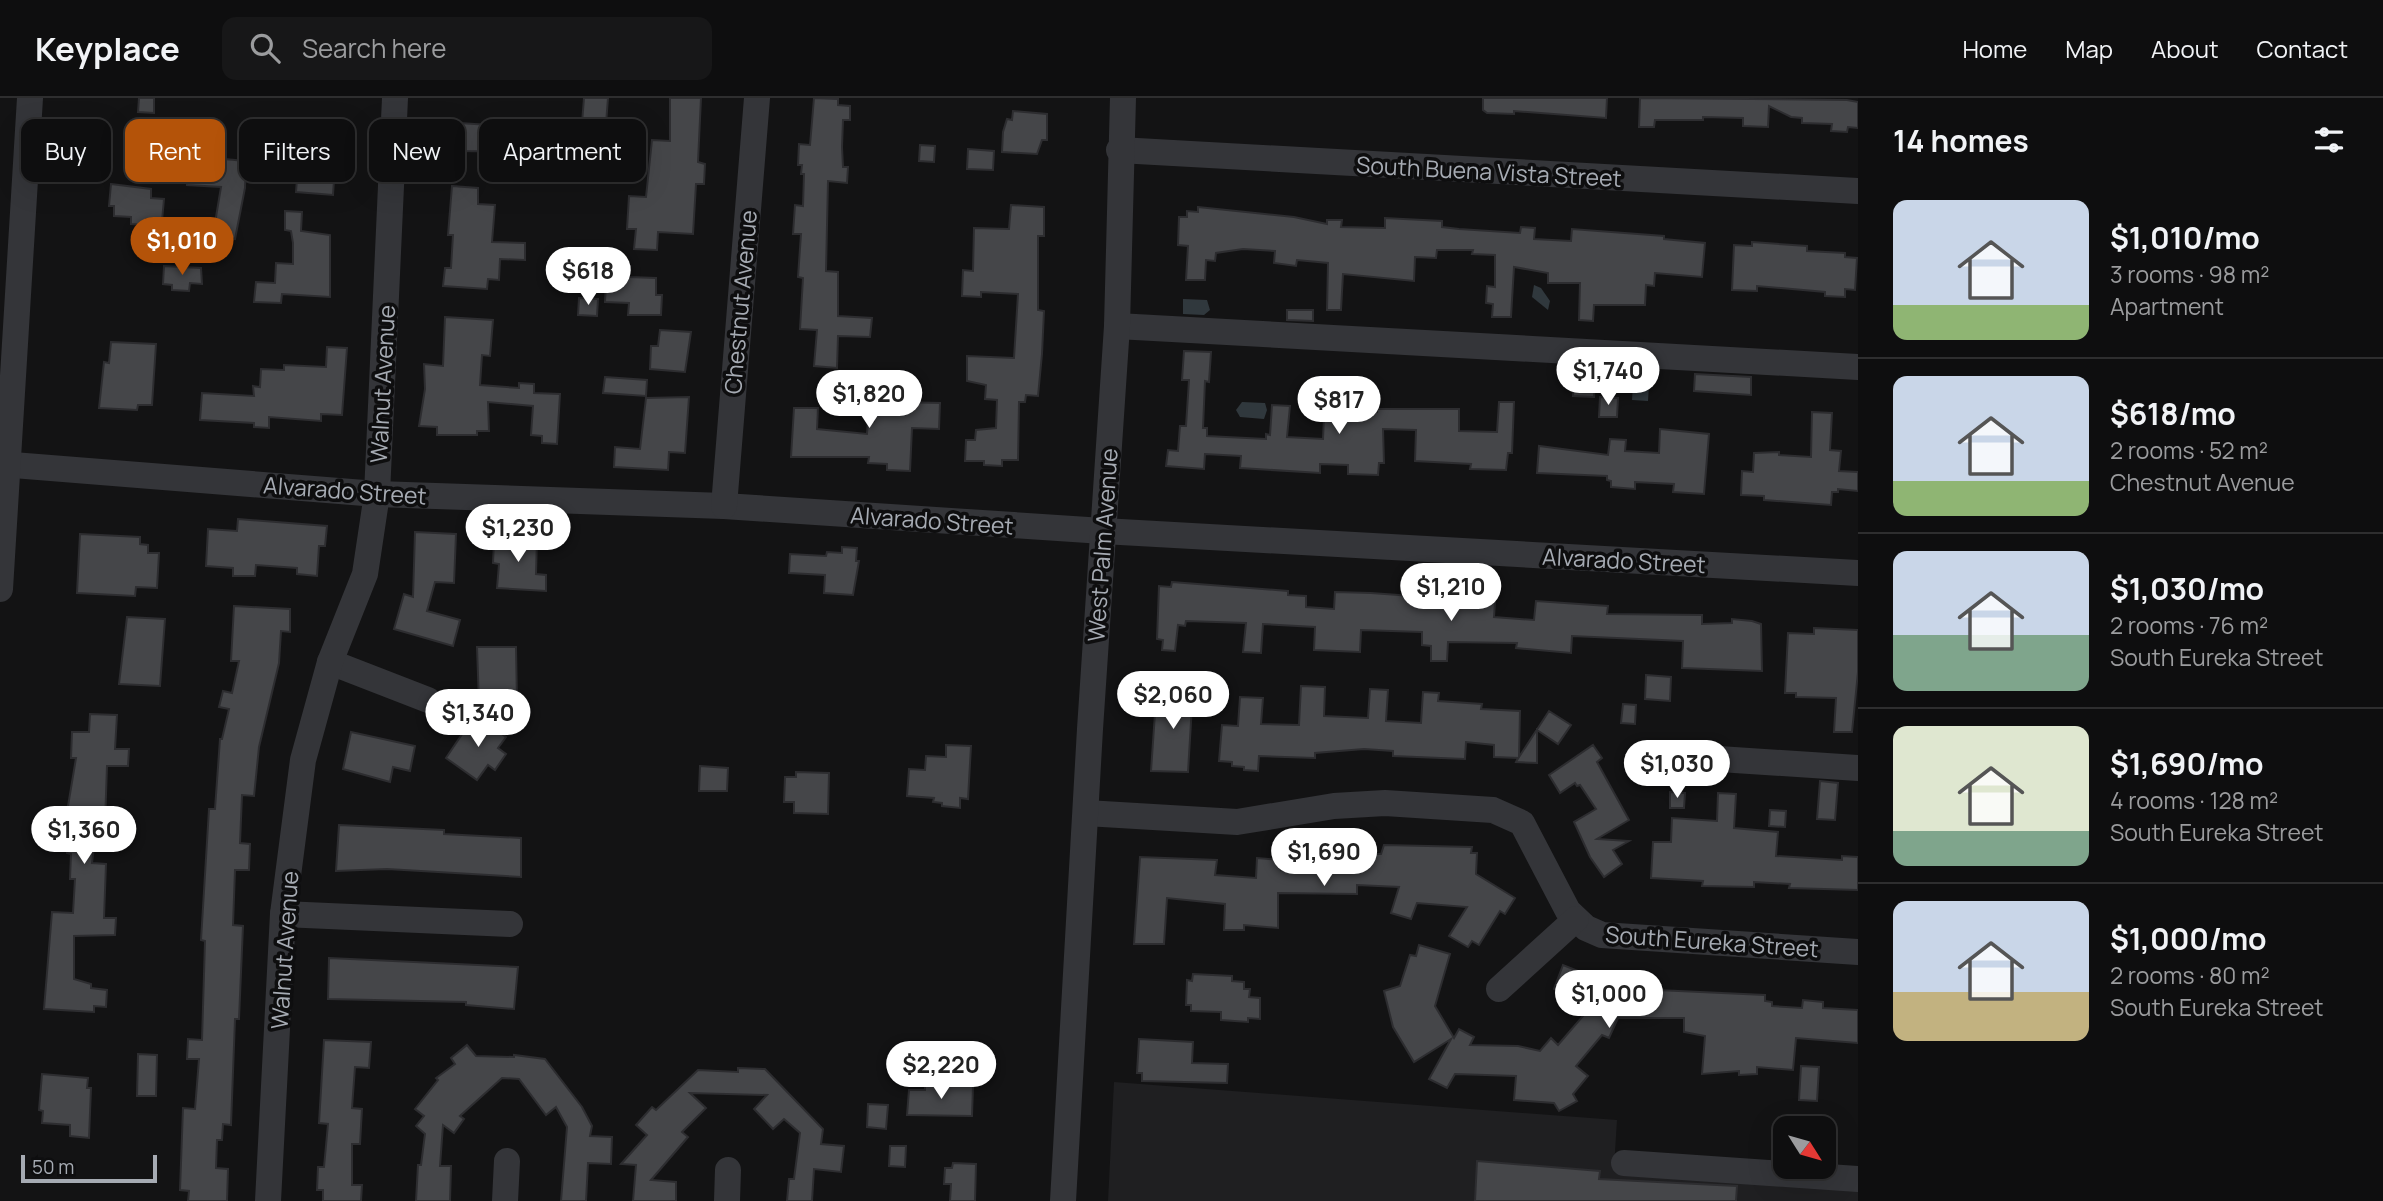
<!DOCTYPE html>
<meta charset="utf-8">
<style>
:root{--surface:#0e0e0f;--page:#171718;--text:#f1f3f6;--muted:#9b9c9e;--line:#2e2e2f;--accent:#b45309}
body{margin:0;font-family:Manrope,sans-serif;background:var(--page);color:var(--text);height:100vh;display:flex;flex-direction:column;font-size:26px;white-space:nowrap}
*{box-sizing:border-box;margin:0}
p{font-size:23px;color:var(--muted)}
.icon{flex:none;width:38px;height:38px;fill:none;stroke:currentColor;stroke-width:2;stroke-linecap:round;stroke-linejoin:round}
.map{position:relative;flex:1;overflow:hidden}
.drawer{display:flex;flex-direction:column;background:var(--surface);width:525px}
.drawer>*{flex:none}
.banner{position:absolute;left:21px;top:21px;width:665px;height:63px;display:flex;gap:14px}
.needle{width:46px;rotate:127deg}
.tools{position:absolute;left:1773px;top:1018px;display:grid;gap:14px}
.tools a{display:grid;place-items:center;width:63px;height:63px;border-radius:14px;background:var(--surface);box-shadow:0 7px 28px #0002,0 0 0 2px var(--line);font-size:35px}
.scale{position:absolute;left:21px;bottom:18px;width:136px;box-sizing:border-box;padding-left:7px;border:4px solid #a6abb3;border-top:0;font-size:19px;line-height:24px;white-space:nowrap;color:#a6abb3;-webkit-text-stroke:5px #0e0e0f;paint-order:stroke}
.price{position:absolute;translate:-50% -60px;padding:0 16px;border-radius:24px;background:#fff;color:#222;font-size:23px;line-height:46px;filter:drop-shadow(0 2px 4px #0008)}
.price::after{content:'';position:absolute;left:50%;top:42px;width:21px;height:16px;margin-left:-10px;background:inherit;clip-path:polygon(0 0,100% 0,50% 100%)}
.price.active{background:var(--accent);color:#fff}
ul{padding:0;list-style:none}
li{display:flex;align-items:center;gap:21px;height:175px;padding:0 35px}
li+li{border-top:2px solid var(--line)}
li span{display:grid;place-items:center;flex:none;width:196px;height:140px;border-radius:14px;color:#555}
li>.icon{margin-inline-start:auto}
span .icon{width:84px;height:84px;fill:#fffc;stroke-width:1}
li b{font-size:30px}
h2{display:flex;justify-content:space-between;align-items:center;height:84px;padding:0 35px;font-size:30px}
.pill{padding:0 24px;border-radius:14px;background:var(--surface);box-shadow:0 7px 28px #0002,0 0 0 2px var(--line);font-size:24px;line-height:63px}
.pill.active{background:var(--accent);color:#fff}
header{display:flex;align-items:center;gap:42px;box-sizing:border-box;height:98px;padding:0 35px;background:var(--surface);border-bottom:2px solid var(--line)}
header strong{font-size:33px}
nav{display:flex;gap:38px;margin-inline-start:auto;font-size:24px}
.search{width:490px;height:63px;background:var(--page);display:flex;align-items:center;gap:18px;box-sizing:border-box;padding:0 24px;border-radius:14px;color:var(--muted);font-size:26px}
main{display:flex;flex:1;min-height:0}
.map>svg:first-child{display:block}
.built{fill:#1f1f21}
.water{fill:#30383d}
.building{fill:#454649;stroke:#2d2d30;stroke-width:2}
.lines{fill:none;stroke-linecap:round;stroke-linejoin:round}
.minor{stroke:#343539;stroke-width:26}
.labels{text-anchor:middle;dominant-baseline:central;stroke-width:7;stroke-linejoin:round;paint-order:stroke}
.street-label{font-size:23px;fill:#a6abb3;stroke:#0e0e0f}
</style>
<header>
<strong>Keyplace</strong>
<div class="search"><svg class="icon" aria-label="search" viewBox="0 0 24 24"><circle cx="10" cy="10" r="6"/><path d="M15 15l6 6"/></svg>Search here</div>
<nav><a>Home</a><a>Map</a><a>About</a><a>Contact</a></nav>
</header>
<main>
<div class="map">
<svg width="1858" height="1103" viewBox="0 0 1858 1103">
<rect width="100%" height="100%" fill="#131314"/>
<!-- built -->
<polygon class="built" points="1114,984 1617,1022 1614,1070 1858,1087 1858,1103 1108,1103"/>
<!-- water -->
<g class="water">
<polygon points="621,36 642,43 641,58 628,57 615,44"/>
<polygon points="1534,187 1541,190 1550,203 1548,212 1532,199"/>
<polygon points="1183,201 1207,202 1210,212 1204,217 1183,216"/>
<polygon points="1634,271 1650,272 1648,303 1632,302"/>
<polygon points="1242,304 1265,305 1267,312 1264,321 1240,319 1236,312"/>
</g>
<!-- building -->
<g class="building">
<polygon points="139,0 154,0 154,15 138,14"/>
<polygon points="584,0 608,0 606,26 582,25"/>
<polygon points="670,0 701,0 698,64 705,66 704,86 696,86 693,136 658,134 657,152 634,151 636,131 627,131 629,98 646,99 652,42 670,43"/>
<polygon points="814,0 838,1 838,7 850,8 850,22 843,22 842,49 843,69 848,69 847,85 828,83 826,173 838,174 838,218 872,220 870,239 838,238 837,270 814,268 817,232 800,231 803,180 798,179 801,136 793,136 795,107 803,108 804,76 801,76 802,67 798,67 799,46 810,47"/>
<polygon points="1483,0 1607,0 1606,20 1514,13 1514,16 1487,15 1483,12"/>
<polygon points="1640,0 1847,2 1858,4 1858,30 1848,29 1847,34 1831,33 1832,26 1802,25 1802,20 1791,19 1769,8 1768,29 1743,28 1743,20 1703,19 1703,22 1655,22 1654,29 1639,29"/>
<polygon points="1013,13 1047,16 1047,42 1042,42 1037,56 1002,54 1003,34 1007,21 1012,22"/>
<polygon points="306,23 324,24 324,32 330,33 328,67 335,67 333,97 296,94 299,54 295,53 295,48 275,47 276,27 305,29"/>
<polygon points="459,25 523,29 523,40 531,40 530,54 458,53 458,49 452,49 453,31 459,31"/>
<polygon points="920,47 935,48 934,64 919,63"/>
<polygon points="968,51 994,53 993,72 967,71"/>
<polygon points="189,58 246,63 245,90 235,141 213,137 221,89 187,87"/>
<polygon points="111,86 151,91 151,100 164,101 162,123 146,121 145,127 131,126 131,119 114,118 114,108 109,108"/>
<polygon points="452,88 478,90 478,106 495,107 492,144 525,145 525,162 500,161 499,182 488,181 487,191 443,188 445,170 451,170 453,137 448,137"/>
<polygon points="1011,107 1044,109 1044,138 1038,138 1038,212 1044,213 1042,256 1038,298 1026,297 1025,304 1019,304 1018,362 1002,362 1002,368 984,367 984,363 965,363 966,342 975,342 976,332 996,330 997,302 985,301 986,287 967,283 967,258 1014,260 1018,196 981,194 981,199 962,198 963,172 973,173 974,130 1009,131"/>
<polygon points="1198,109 1294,119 1327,126 1327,122 1342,122 1341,129 1385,130 1385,120 1442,123 1442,129 1459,131 1520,135 1521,129 1535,130 1534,141 1571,143 1572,131 1664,138 1664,141 1705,145 1702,179 1655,175 1654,188 1646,187 1645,207 1594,207 1593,223 1579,222 1580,185 1548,185 1548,175 1514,169 1511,219 1492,219 1493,206 1486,205 1487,188 1495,189 1495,157 1472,156 1473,152 1437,152 1436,160 1415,159 1414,183 1343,176 1341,212 1327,212 1328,165 1297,162 1296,168 1274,165 1275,153 1243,151 1216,155 1215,163 1206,162 1205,182 1186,182 1188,148 1178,147 1179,119 1187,119 1187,113 1198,114"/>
<polygon points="285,113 302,114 301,133 330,137 330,199 282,196 281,205 254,204 256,184 275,185 276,165 293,166 293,145 291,133 285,132"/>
<polygon points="1752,144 1807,148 1807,153 1845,155 1845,159 1857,160 1855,192 1845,191 1845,199 1825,198 1825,194 1757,188 1757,193 1732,192 1734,147 1752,148"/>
<polygon points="164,168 201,170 202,186 190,185 189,193 172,192 172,187 163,186"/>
<polygon points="613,168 630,168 629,179 656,180 656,197 662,197 661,217 628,217 629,205 605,204 606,183 613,183"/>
<polygon points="579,200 598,201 597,218 578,217"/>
<polygon points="1287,212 1313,212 1313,223 1287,222"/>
<polygon points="445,219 493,222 490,258 482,257 480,287 519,290 519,285 534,286 534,295 560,296 557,346 542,345 542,338 531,337 533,308 488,304 489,333 477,333 477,337 437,337 437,329 419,328 425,291 424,266 443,268"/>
<polygon points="660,232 691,234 685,274 650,271 651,248 658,248"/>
<polygon points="111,244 156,246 152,307 138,307 137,312 99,310 104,264 109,265"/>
<polygon points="327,249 347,250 342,317 321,316 321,323 269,319 269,330 254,329 254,325 200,322 202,295 254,298 253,288 260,289 261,271 284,272 284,267 326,269"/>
<polygon points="1184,253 1211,254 1209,284 1205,283 1203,330 1207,330 1207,338 1266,341 1266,336 1270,337 1272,307 1290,308 1287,339 1323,341 1325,295 1340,296 1339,312 1377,314 1377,311 1459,311 1459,333 1497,334 1499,304 1514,304 1512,355 1508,355 1506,372 1470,371 1471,366 1415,363 1416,332 1383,331 1384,365 1379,365 1378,377 1348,376 1348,367 1320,366 1320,375 1240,370 1241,358 1205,356 1204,371 1166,368 1168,352 1178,353 1180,328 1186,328 1189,282 1182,282"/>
<polygon points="1575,269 1596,270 1594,299 1573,298"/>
<polygon points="1695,276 1751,279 1751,297 1694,293"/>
<polygon points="877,278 902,280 901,304 940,305 939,331 912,330 910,373 887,372 887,366 868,365 869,359 791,359 794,310 818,310 817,331 867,336 868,322 874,323"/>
<polygon points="605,279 647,282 646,298 603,295"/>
<polygon points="689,299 685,355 669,354 668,372 614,369 615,349 640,351 646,300"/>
<polygon points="1600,299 1618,300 1617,319 1599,319"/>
<polygon points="1812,314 1832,315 1830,352 1841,353 1839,373 1858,374 1858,393 1838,391 1838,394 1832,394 1831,407 1764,402 1764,398 1741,397 1742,373 1753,374 1754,355 1779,354 1779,357 1811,359"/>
<polygon points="1660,331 1709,336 1704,396 1673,394 1674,386 1635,384 1635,391 1611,389 1611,383 1607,382 1607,378 1537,375 1539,348 1608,357 1610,341 1626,342 1625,353 1659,355"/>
<polygon points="238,421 327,428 325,448 319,448 317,478 297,476 297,470 256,467 255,478 233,478 233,470 206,468 208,431 237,433"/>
<polygon points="415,434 456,436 454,485 435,484 427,513 460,522 453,548 394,531 404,496 413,499"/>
<polygon points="80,436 140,439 140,446 148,447 148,455 159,455 157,490 136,489 135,498 77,495"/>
<polygon points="500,437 537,440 536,476 546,477 546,493 497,490 499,466 493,465 494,443 499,444"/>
<polygon points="842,449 857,450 856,463 859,463 853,497 824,495 825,477 789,475 790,456 826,458 827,454 842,455"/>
<polygon points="1172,484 1288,493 1288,497 1306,498 1306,509 1334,511 1335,494 1371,495 1495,504 1494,519 1534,522 1536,503 1608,508 1607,516 1702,517 1702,526 1732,525 1732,521 1752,523 1761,526 1762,573 1682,570 1683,543 1572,538 1571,555 1516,550 1517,545 1448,544 1447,563 1431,563 1431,548 1422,547 1422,534 1361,532 1360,554 1314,552 1315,529 1263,526 1261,555 1243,554 1246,525 1186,523 1185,528 1178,527 1175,553 1162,552 1163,542 1157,541 1159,488 1171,489"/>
<polygon points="234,508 290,511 290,534 281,533 279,565 259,649 254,698 242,697 240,745 250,746 249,772 235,772 233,827 243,828 239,921 235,921 231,1027 223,1026 222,1042 217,1042 216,1070 228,1071 227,1103 188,1103 189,1093 180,1092 183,1010 195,1011 199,961 187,961 188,941 202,942 205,843 201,842 209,711 215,711 220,641 222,641 229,611 219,609 223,593 232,595 239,563 231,563"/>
<polygon points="127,519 165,521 160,588 119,586"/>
<polygon points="1814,530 1858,532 1858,574 1852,634 1834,634 1836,600 1796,599 1796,595 1785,595 1788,535 1814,536"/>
<polygon points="477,549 516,549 517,605 479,605"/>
<polygon points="1646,577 1671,579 1670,603 1645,601"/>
<polygon points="1301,588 1325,589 1324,618 1368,620 1370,591 1388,592 1386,623 1421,625 1423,594 1439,595 1438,603 1482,606 1481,611 1520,613 1519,659 1549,613 1571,627 1558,646 1537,632 1537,665 1516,664 1518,660 1494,659 1494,647 1466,644 1465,661 1393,658 1393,653 1364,651 1315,655 1315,660 1259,658 1258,673 1244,672 1244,669 1232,668 1232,664 1219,663 1222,627 1238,628 1240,599 1263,600 1261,626 1299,627"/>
<polygon points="1160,590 1193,591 1188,674 1151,673 1155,615 1158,615"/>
<polygon points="1623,606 1636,607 1635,626 1621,625"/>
<polygon points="90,616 117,617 115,651 129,651 128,668 107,668 105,725 97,724 92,765 106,766 104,820 116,820 115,837 74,838 74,881 91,886 91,890 107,892 106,909 94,908 94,914 44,911 52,814 73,815 75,781 70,781 71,756 67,755 69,726 65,726 76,660 71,660 72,634 89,634"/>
<polygon points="475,617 506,639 498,650 506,656 495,672 488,667 477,682 446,660"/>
<polygon points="351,634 415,648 410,673 393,669 390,684 343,671"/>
<polygon points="946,647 971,648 968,701 960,700 960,710 942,708 942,705 933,704 934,700 907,698 909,671 925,672 926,658 946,659"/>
<polygon points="1593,647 1602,660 1597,664 1629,722 1597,741 1629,743 1613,752 1622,766 1604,779 1590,759 1574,724 1596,711 1580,687 1577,688 1575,685 1560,695 1549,677"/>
<polygon points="700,668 728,670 727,693 699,693"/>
<polygon points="796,674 829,675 828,716 794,715 794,704 784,704 785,679 796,679"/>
<polygon points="1820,683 1838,685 1835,722 1817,721"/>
<polygon points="1670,694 1685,695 1684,710 1670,710"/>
<polygon points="1718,695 1736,696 1734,730 1778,734 1776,758 1842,762 1842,758 1858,759 1858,792 1789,790 1790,786 1754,784 1754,789 1702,788 1703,783 1651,780 1653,744 1671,744 1672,720 1717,723"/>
<polygon points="1770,712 1786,713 1785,729 1769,728"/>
<polygon points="339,727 444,732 444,736 521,740 521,779 387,771 336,773"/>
<polygon points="1384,747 1472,749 1471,755 1477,755 1476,776 1515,800 1505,816 1500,813 1479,847 1472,843 1468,849 1449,838 1467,809 1417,805 1411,821 1391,815 1399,789 1357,787 1357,796 1278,795 1278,830 1244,827 1244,832 1224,832 1225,806 1167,800 1164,846 1134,846 1140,759 1217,762 1215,777 1256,780 1257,760 1281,762 1281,772 1316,775 1317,763 1329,763 1330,756 1381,756"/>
<polygon points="1419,847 1450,856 1435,908 1454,940 1459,931 1474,939 1470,947 1518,948 1540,953 1551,940 1558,947 1589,911 1576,906 1578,900 1554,891 1563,867 1598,881 1601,875 1634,888 1657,892 1765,897 1765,903 1772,904 1772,908 1802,910 1803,902 1823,904 1823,910 1858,912 1858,945 1796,940 1793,972 1757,969 1757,976 1739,977 1739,973 1702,976 1705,938 1684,934 1684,920 1618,920 1609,940 1602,937 1576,968 1588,978 1573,996 1577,1003 1559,1013 1554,1005 1514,1002 1516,978 1455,976 1447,990 1429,981 1451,941 1414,964 1393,929 1384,893 1400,888 1410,857 1416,858"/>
<polygon points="329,860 518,869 514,911 466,907 466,904 328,901"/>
<polygon points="1193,876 1232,878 1232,883 1244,884 1244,891 1250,891 1249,899 1260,900 1260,921 1248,920 1248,924 1221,922 1221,914 1191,913 1191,907 1186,907 1187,882 1192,883"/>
<polygon points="1139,941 1193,944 1192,965 1228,966 1227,985 1142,983 1142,975 1137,975"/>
<polygon points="324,942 371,944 369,970 355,969 352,1010 362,1011 360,1046 352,1046 352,1087 362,1087 361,1103 323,1103 323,1092 317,1092 318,1069 324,1069 328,1026 319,1025"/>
<polygon points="467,947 476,958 514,959 514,957 545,961 582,1009 592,1028 590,1038 612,1039 611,1066 588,1065 586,1103 561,1103 567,1029 556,1009 546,1017 519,981 502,980 460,1018 464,1021 454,1035 443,1027 440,1068 451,1068 450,1103 416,1103 418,1067 421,1067 425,1036 416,1028 424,1018 415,1011 438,982 436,980 455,966 451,960"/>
<polygon points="138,956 157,957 156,998 137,998"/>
<polygon points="1801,968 1819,969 1817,1003 1799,1002"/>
<polygon points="738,970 765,971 823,1031 821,1046 844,1048 841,1074 814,1071 812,1103 787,1103 789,1081 794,1081 800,1035 784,1021 773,1031 754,1011 767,997 690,995 706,1010 682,1034 688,1039 651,1082 676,1084 676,1103 633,1103 636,1067 621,1066 647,1037 636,1027 652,1009 656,1012 698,972 738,974"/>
<polygon points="42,976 88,980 87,990 91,990 89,1040 70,1038 70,1027 42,1025 43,1013 39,1012"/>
<polygon points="925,985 973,988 972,1018 907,1017 909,992 925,992"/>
<polygon points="868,1006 888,1007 886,1031 867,1029"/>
<polygon points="890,1048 906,1048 905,1069 889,1068"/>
<polygon points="1477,1063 1600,1073 1599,1081 1737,1088 1736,1103 1475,1103"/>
<polygon points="953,1065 976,1066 975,1103 950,1103 951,1086 944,1086 945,1070 952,1070"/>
</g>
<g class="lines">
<!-- minor -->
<g class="minor">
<polyline points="1119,52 1858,93"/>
<polyline points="1117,228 1858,269"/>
<polyline points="0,366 377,396 724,408 1103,433 1858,475"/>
<polyline points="724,408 757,0"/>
<polyline points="0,491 30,0"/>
<polyline points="330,564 428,602"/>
<polyline points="1643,656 1858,670"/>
<polyline points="1086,715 1237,724 1334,708 1385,705 1493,712 1522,725 1568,813 1586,830 1602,837 1858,854"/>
<polyline points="283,816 510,826"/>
<polyline points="1499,891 1576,821"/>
<polyline points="1624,1065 1858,1081"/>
<polyline points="268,1103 283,816 303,662 330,564 365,476 377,396 395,0"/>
<polyline points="505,1103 507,1063"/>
<polyline points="727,1103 728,1072"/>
<polyline points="1063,1103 1090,631 1117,228 1123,0"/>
</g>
</g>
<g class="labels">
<!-- street labels -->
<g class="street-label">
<text transform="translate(1489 73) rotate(3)">South Buena Vista Street</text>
<text transform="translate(740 204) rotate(-85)">Chestnut Avenue</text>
<text transform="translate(382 286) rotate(-87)">Walnut Avenue</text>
<text transform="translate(345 392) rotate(4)">Alvarado Street</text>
<text transform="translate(932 422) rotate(4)">Alvarado Street</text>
<text transform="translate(1102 447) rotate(-86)">West Palm Avenue</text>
<text transform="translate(1624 462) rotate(3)">Alvarado Street</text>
<text transform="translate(1712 843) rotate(4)">South Eureka Street</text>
<text transform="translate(284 852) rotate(-86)">Walnut Avenue</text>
</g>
</g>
</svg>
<div class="tools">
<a><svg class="needle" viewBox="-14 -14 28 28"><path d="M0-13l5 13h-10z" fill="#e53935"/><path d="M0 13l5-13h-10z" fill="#9b9c9e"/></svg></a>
</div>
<div class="scale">50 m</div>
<b class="price active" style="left:182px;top:179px">$1,010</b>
<b class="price" style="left:588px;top:209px">$618</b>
<b class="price" style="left:1608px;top:309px">$1,740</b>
<b class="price" style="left:869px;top:332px">$1,820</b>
<b class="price" style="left:1339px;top:338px">$817</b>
<b class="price" style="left:518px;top:466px">$1,230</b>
<b class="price" style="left:1451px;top:525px">$1,210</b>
<b class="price" style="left:1173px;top:633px">$2,060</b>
<b class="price" style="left:478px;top:651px">$1,340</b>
<b class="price" style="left:1677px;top:702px">$1,030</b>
<b class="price" style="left:84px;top:768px">$1,360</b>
<b class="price" style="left:1324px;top:790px">$1,690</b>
<b class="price" style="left:1609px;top:932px">$1,000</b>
<b class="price" style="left:941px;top:1003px">$2,220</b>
<div class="banner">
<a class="pill">Buy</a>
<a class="pill active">Rent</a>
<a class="pill">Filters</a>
<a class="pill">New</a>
<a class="pill">Apartment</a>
</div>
</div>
<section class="drawer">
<h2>14 homes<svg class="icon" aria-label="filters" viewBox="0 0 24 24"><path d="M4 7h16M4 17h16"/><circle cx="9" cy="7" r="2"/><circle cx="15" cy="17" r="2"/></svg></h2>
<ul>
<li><span style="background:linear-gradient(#c9d6e8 75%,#8fb573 0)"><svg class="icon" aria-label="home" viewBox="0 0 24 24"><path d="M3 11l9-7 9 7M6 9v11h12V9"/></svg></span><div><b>$1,010/mo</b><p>3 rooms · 98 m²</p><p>Apartment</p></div></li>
<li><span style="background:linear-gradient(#c9d6e8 75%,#8fb573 0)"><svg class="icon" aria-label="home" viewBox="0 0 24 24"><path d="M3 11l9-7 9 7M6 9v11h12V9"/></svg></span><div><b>$618/mo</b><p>2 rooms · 52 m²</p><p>Chestnut Avenue</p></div></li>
<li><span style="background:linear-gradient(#c9d6e8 60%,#7fa58c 0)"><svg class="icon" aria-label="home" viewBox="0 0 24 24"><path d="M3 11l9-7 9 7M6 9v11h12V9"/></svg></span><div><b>$1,030/mo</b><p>2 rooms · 76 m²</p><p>South Eureka Street</p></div></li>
<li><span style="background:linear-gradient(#dfe7d0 75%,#7fa58c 0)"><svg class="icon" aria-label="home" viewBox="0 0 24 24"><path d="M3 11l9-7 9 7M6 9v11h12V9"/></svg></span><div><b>$1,690/mo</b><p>4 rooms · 128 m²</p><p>South Eureka Street</p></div></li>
<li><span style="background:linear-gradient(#c9d6e8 65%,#c2b280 0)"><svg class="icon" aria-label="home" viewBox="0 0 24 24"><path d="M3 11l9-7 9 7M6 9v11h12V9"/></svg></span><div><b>$1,000/mo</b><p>2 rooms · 80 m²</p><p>South Eureka Street</p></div></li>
</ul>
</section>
</main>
